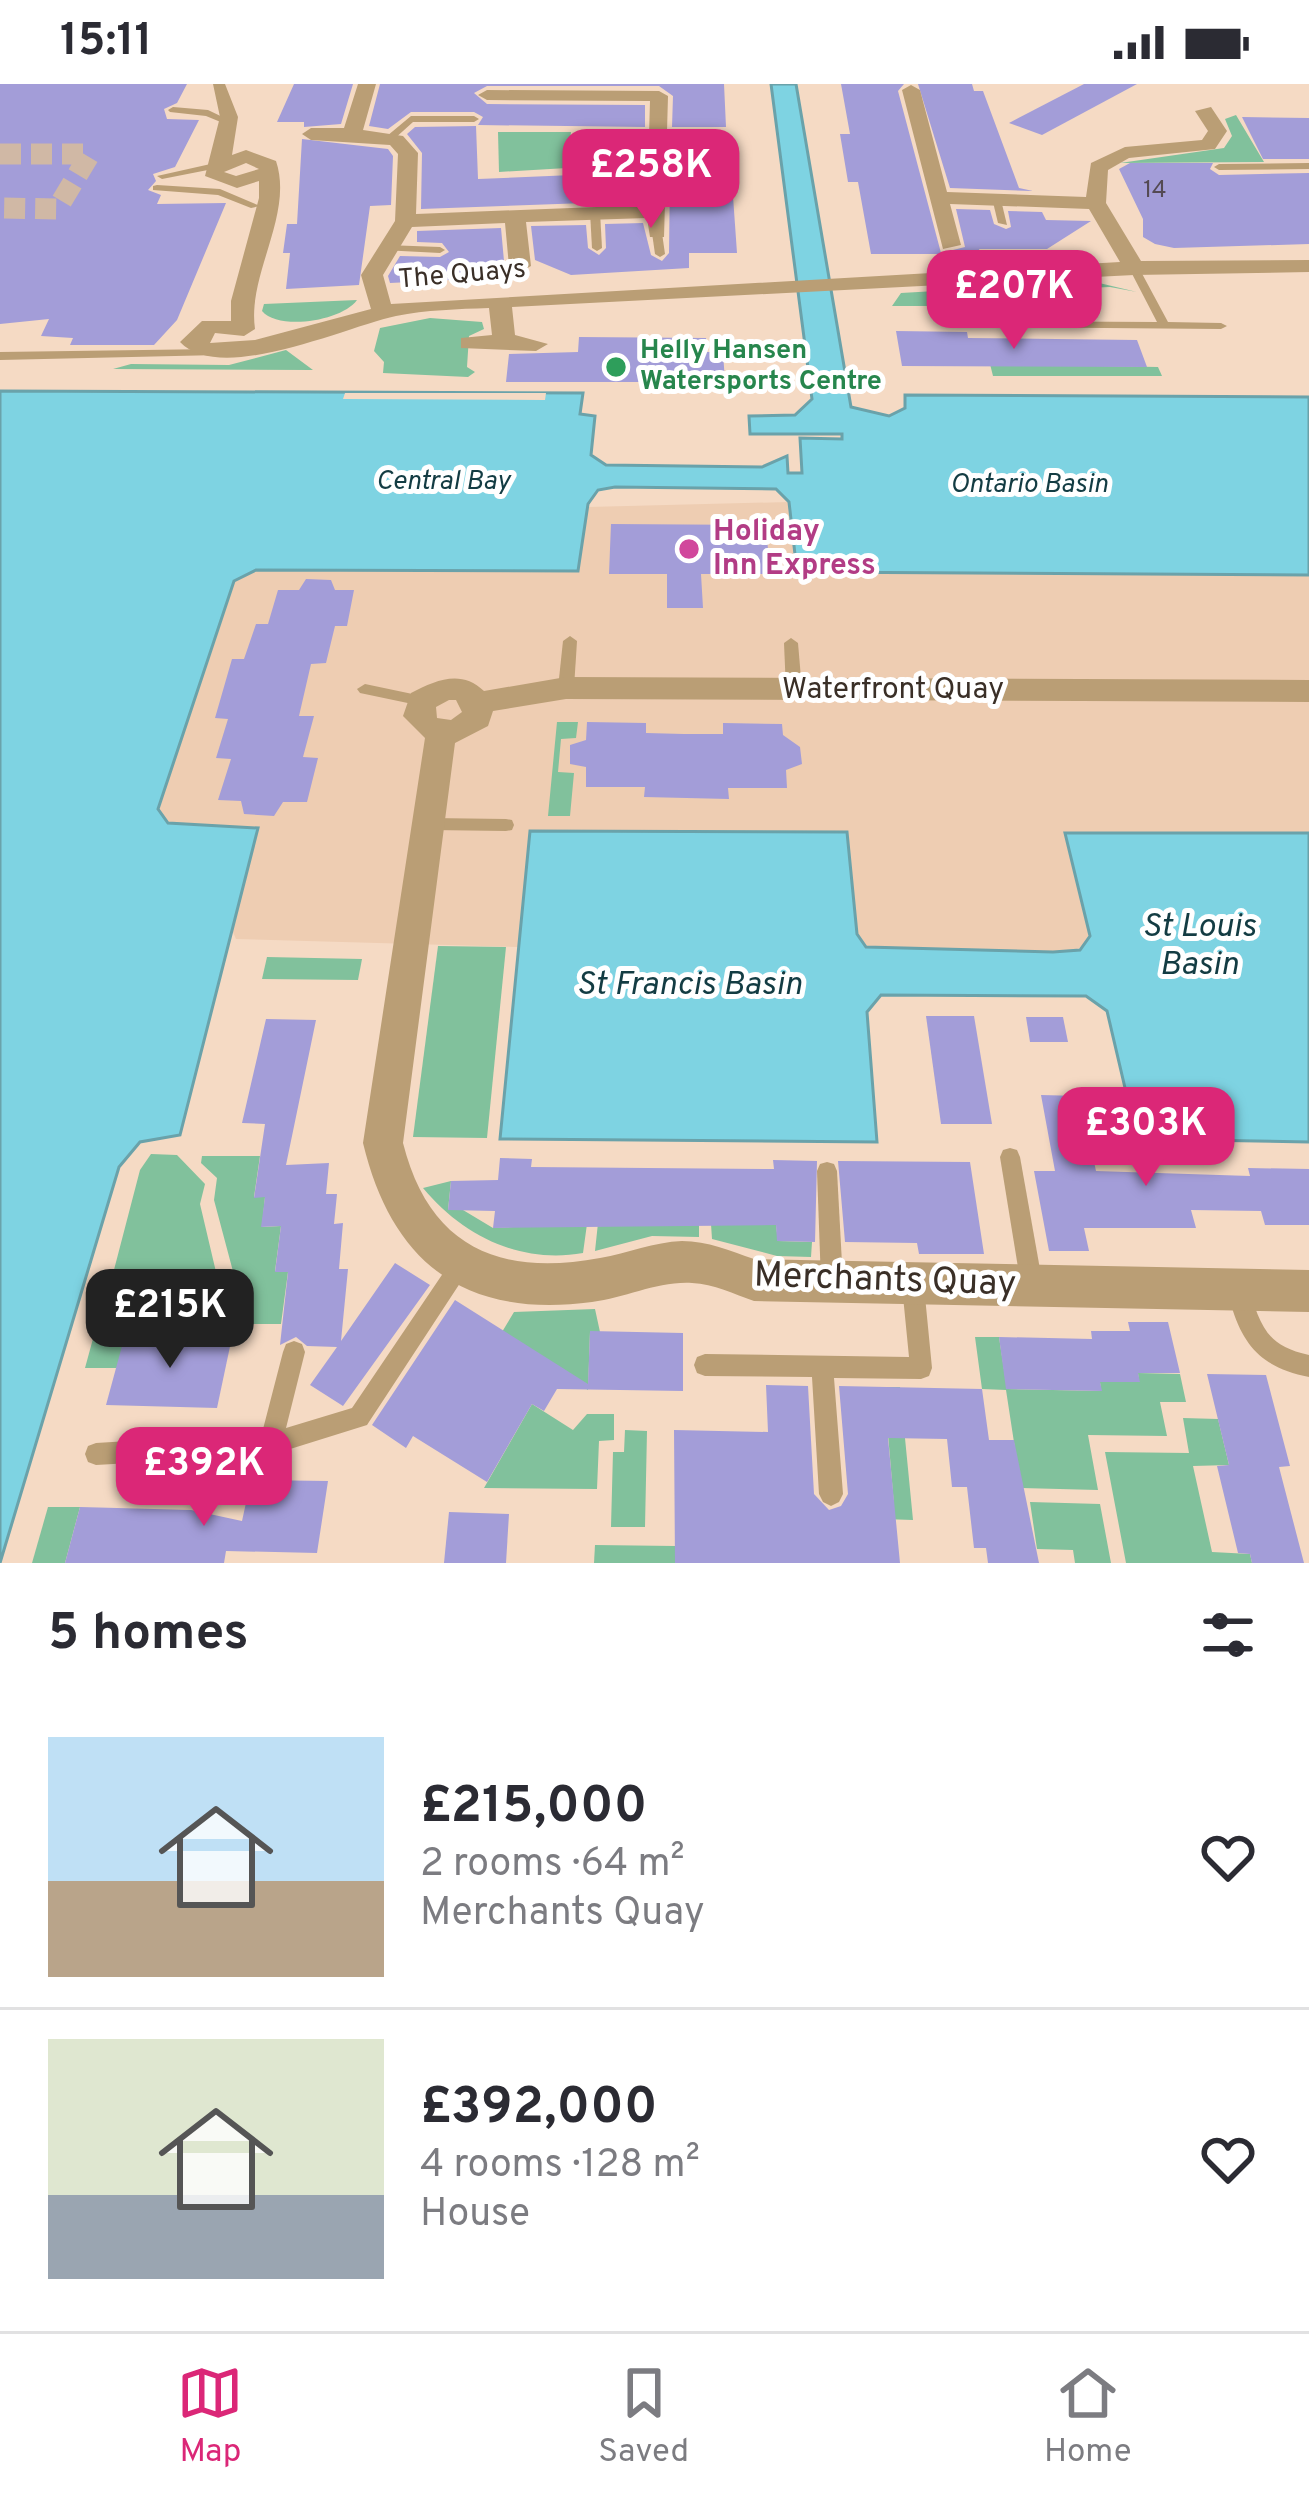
<!DOCTYPE html>
<meta charset="utf-8">
<style>
:root{--surface:#fff;--page:#f2f2f3;--text:#2b2b33;--muted:#7c7c81;--line:#e1e1e2;--accent:#db2777}
body{margin:0;font-family:Overpass,sans-serif;background:var(--page);color:var(--text);height:100vh;display:flex;flex-direction:column;font-size:45px;white-space:nowrap}
*{box-sizing:border-box;margin:0}
p{font-size:39px;color:var(--muted)}
.icon{flex:none;width:66px;height:66px;fill:none;stroke:currentColor;stroke-width:2;stroke-linecap:round;stroke-linejoin:round}
.map{position:relative;height:1479px;overflow:hidden}
.sheet{display:flex;flex-direction:column;background:var(--surface);flex:1}
.sheet>*{flex:none}
.price{position:absolute;translate:-50% -102px;padding:0 27px;border-radius:24px;background:var(--accent);color:#fff;font-size:39px;line-height:78px;filter:drop-shadow(0 3px 6px #0008)}
.price::after{content:'';position:absolute;left:50%;top:72px;width:36px;height:27px;margin-left:-18px;background:inherit;clip-path:polygon(0 0,100% 0,50% 100%)}
.price.selected{background:#222;color:#fff}
ul{padding:0;list-style:none}
li{display:flex;align-items:center;gap:36px;height:300px;padding:0 48px}
li+li{border-top:3px solid var(--line)}
li span{display:grid;place-items:center;flex:none;width:336px;height:240px;border-radius:0px;color:#555}
li>.icon{margin-inline-start:auto}
span .icon{width:144px;height:144px;fill:#fffc;stroke-width:1}
li b{font-size:51px}
h2{display:flex;justify-content:space-between;align-items:center;height:144px;padding:0 48px;font-size:51px}
.status{display:flex;justify-content:space-between;align-items:center;height:84px;padding:0 60px;background:var(--surface);direction:ltr}
.status svg{height:33px;fill:currentColor}
.tabs{display:flex;justify-content:space-around;align-items:center;height:168px;border-top:3px solid var(--line);background:var(--surface);font-size:33px;color:var(--muted)}
.tabs a{display:grid;justify-items:center;gap:6px}
.tabs .selected{color:var(--accent)}
.map>svg:first-child{display:block}
.built{fill:#eecdb2}
.green{fill:#81c19c}
.water{fill:#7ed3e2;stroke:#6aa2aa;stroke-width:3}
.pier{fill:#f5dac4}
.building{fill:#a39dd8}
.lines{fill:none;stroke-linecap:round;stroke-linejoin:round}
.street-tunnel{stroke:#d0b8a5;stroke-width:21;stroke-dasharray:21 10;stroke-linecap:butt}
.lane{fill:#ba9e75;fill-rule:evenodd}
.street{fill:#ba9e75;fill-rule:evenodd}
.leisure-dot{fill:#2e9e5b;stroke:#fff;stroke-width:4.5}
.hotel-dot{fill:#d1479c;stroke:#fff;stroke-width:4.5}
.labels{text-anchor:middle;dominant-baseline:central;stroke-width:10;stroke-linejoin:round;paint-order:stroke}
.number-label{font-size:24px;fill:#544a53}
.far-street-label{font-size:27px;fill:#3a2f27;stroke:#fff}
.far-leisure-label{font-size:27px;font-weight:bold;fill:#27864d;stroke:#fff;text-anchor:start}
.far-water-label{font-size:27px;font-style:italic;fill:#133c43;stroke:#fff}
.hotel-label{font-size:30px;font-weight:bold;fill:#b23c85;stroke:#fff;text-anchor:start}
.street-label{font-size:30px;fill:#3a2f27;stroke:#fff}
.water-label{font-size:33px;font-style:italic;fill:#133c43;stroke:#fff}
.near-street-label{font-size:36px;fill:#3a2f27;stroke:#fff}
</style>
<div class="status"><b>15:11</b><svg viewBox="0 0 49 12"><path d="M0 12V9h3v3zM5 12V6h3v6zM10 12V3h3v9zM15 12V0h3v12zM26 1h20v11H26zM47 4h2v5h-2z"/></svg></div>
<div class="map">
<svg width="1309" height="1479" viewBox="0 0 1309 1479">
<rect width="100%" height="100%" fill="#f5dac4"/>
<!-- built -->
<polygon class="built" points="789,418 797,488 1309,491 1309,749 1066,749 1090,852 1087,862 1065,868 866,863 857,850 846,748 530,747 518,863 236,855 232,846 258,745 168,739 158,725 234,497 256,486 577,487 588,423"/>
<!-- green -->
<g class="green">
<polygon points="1236,31 1264,78 1120,79 1224,64 1232,52 1225,35"/>
<polygon points="498,48 571,48 567,84 499,88"/>
<polygon points="1095,198 1137,208 1110,203 969,209 971,222 892,222 901,209"/>
<path d="M357,216C342,237 279,247 262,227L264,220Z"/>
<polygon points="430,234 482,238 484,245 469,252 467,283 475,288 468,293 383,289 384,278 374,267 380,244"/>
<polygon points="286,266 313,286 113,285 131,280 229,281"/>
<polygon points="990,280 1158,283 1162,292 993,292"/>
<polygon points="557,638 578,638 576,654 561,655 558,688 574,689 570,732 548,732"/>
<polygon points="438,862 506,863 487,1054 413,1053"/>
<polygon points="267,873 362,875 358,896 262,895"/>
<polygon points="151,1070 177,1071 205,1100 200,1120 220,1205 109,1205 140,1086"/>
<polygon points="202,1072 260,1072 254,1113 265,1113 262,1143 281,1142 275,1187 288,1188 281,1240 247,1240 214,1116 217,1094 201,1079"/>
<path d="M451,1097L448,1126H463L493,1144L587,1140L583,1169C520,1180 463,1152 423,1104Z"/>
<polygon points="598,1139 699,1140 699,1153 652,1152 595,1167"/>
<polygon points="711,1140 776,1141 778,1157 812,1158 811,1173 777,1172 712,1155"/>
<polygon points="205,1217 197,1253 116,1284 85,1284 103,1218"/>
<polygon points="595,1225 600,1248 590,1248 588,1306 502,1248 514,1228"/>
<polygon points="975,1253 999,1253 1007,1305 1101,1307 1100,1298 1139,1298 1138,1289 1180,1290 1186,1318 1160,1318 1167,1352 1088,1351 1098,1406 1021,1404 1006,1306 982,1305"/>
<polygon points="884,1303 900,1303 913,1436 854,1434 894,1421"/>
<polygon points="532,1320 573,1346 587,1330 614,1330 614,1356 599,1357 597,1405 484,1404"/>
<polygon points="1183,1334 1218,1335 1229,1381 1193,1382 1212,1468 1250,1470 1252,1479 1126,1479 1105,1368 1189,1369"/>
<polygon points="625,1346 647,1347 645,1443 611,1443 613,1368 624,1368"/>
<polygon points="1030,1418 1100,1420 1111,1479 1075,1479 1073,1466 1037,1465"/>
<polygon points="48,1423 80,1423 65,1479 32,1479"/>
<polygon points="595,1461 675,1462 675,1479 594,1479"/>
</g>
<!-- water -->
<g class="water">
<polygon points="771,0 796,0 851,323 889,332 905,324 905,311 1309,313 1309,491 797,488 789,418 776,405 615,403 598,406 588,420 578,487 256,486 234,497 158,725 168,739 258,744 180,1051 140,1058 119,1083 0,1479 0,307 583,309 580,330 595,332 591,371 606,381 762,383 787,372 788,389 802,389 800,354 842,355 842,350 750,350 749,332 795,331 812,315"/>
<polygon points="530,747 847,748 857,850 866,863 1053,868 1080,866 1090,852 1065,749 1309,749 1309,1058 1137,1055 1107,927 1086,912 881,911 867,928 877,1058 500,1055"/>
</g>
<!-- pier -->
<polygon class="pier" points="345,309 546,309 545,316 343,315"/>
<!-- building -->
<g class="building">
<polygon points="0,0 187,0 177,19 164,25 167,35 199,36 175,83 153,90 156,97 148,106 161,111 157,120 226,119 177,236 154,261 70,261 73,254 41,252 49,235 0,240"/>
<polygon points="294,0 353,0 341,40 304,43 304,38 277,38"/>
<polygon points="380,0 724,0 726,43 672,43 673,12 659,2 487,2 474,9 487,20 645,21 645,43 478,41 483,33 474,28 411,28 388,45 369,42"/>
<polygon points="841,0 904,0 898,7 941,169 965,163 956,125 990,126 994,140 1006,145 1011,143 1008,127 1042,128 1046,136 1091,137 1047,165 979,165 981,170 871,170 858,98 848,98 840,50 850,50"/>
<polygon points="918,0 972,0 974,7 983,7 1019,104 1033,107 950,104"/>
<polygon points="1084,0 1137,0 1042,51 1009,39"/>
<polygon points="1242,33 1309,34 1309,75 1263,75"/>
<polygon points="476,42 478,95 643,88 643,117 421,125 422,69 407,50 415,43"/>
<polygon points="302,55 388,65 393,72 391,121 370,122 359,201 286,205 290,169 283,169 287,140 297,140"/>
<polygon points="1130,79 1213,79 1210,85 1219,91 1309,89 1309,160 1174,164 1155,160 1143,153 1143,135 1119,85"/>
<polygon points="731,84 737,169 689,169 689,184 571,191 535,176 531,142 586,141 588,164 599,171 606,164 605,140 643,139 651,171 662,177 669,169 670,87"/>
<polygon points="501,144 504,177 470,195 390,199 388,192 400,172 440,173 449,168 442,159 417,158 417,147"/>
<polygon points="896,247 967,248 968,254 1137,256 1147,283 902,282"/>
<polygon points="579,253 706,254 707,268 723,268 725,298 506,298 509,270 578,268"/>
<polygon points="611,440 766,441 770,490 701,490 703,524 667,524 667,490 609,490"/>
<polygon points="306,495 331,496 335,506 354,506 347,542 335,542 326,579 311,580 299,632 314,632 303,673 318,674 307,718 283,718 274,732 244,730 241,717 218,716 231,675 216,674 228,635 215,634 232,575 244,575 256,540 268,540 278,506 299,506"/>
<polygon points="587,638 646,639 646,649 684,650 723,650 723,639 782,640 783,651 800,663 802,680 786,686 787,704 728,704 729,715 644,713 645,703 586,703 586,683 570,680 570,661 586,656"/>
<polygon points="926,932 974,932 992,1040 941,1040"/>
<polygon points="1026,933 1063,933 1068,958 1030,958"/>
<polygon points="266,935 316,936 286,1081 329,1079 326,1110 337,1110 334,1140 343,1139 339,1185 348,1185 341,1257 395,1179 430,1201 343,1322 310,1301 337,1263 307,1262 296,1253 280,1261 288,1188 275,1188 281,1142 261,1143 265,1113 254,1114 265,1040 242,1039"/>
<polygon points="1041,1011 1080,1012 1096,1087 1250,1092 1248,1084 1309,1085 1309,1141 1265,1141 1261,1127 1191,1126 1196,1144 1084,1144 1089,1167 1049,1167 1034,1087 1055,1087"/>
<polygon points="500,1074 532,1075 531,1083 774,1085 773,1076 817,1077 815,1158 777,1157 776,1141 493,1144 495,1127 448,1126 451,1097 498,1096"/>
<polygon points="838,1077 970,1078 984,1170 919,1170 917,1159 845,1158"/>
<polygon points="455,1216 588,1300 590,1247 683,1249 683,1307 557,1305 544,1327 532,1320 487,1398 413,1352 406,1364 372,1341"/>
<polygon points="1128,1238 1168,1238 1180,1289 1138,1289 1140,1298 1100,1298 1102,1307 1006,1305 999,1253 1092,1255 1091,1247 1130,1247"/>
<polygon points="125,1251 232,1253 217,1324 106,1321"/>
<polygon points="1207,1290 1266,1291 1290,1382 1279,1383 1304,1479 1252,1479 1250,1470 1238,1469 1217,1382 1229,1381"/>
<polygon points="766,1301 808,1302 814,1410 829,1426 841,1422 848,1410 839,1302 982,1305 989,1356 1014,1356 1039,1479 988,1479 986,1464 974,1464 967,1403 952,1403 947,1355 888,1354 900,1479 675,1479 674,1346 768,1348"/>
<polygon points="251,1396 328,1397 317,1469 226,1467 224,1479 65,1479 80,1423 191,1426 242,1437"/>
<polygon points="449,1428 509,1430 506,1479 444,1479"/>
</g>
<g class="lines">
<!-- street-tunnel -->
<polyline class="street-tunnel" points="0,70 90,70 57,125 0,124"/>
<!-- lane -->
<g class="lane">
<polygon points="173,23 208,26 233,38 228,41 206,32 170,28 168,26"/>
<polygon points="411,32 474,32 479,35 474,38 413,38 393,56 387,56 387,52"/>
<polygon points="215,79 220,82 218,84 162,95 157,92"/>
<polygon points="1309,79 1309,85 1219,86 1214,83 1219,80"/>
<polygon points="157,101 220,105 260,122 251,124 218,111 153,106 153,102"/>
<polygon points="992,114 1001,116 1007,141 998,139"/>
<polygon points="595,125 600,128 602,164 597,167 592,164 590,128"/>
<polygon points="657,146 662,149 665,170 660,173 655,170 652,149"/>
<polygon points="386,161 440,163 445,166 440,169 382,166 382,162"/>
<polygon points="1134,181 1139,184 1168,238 1221,239 1227,242 1221,245 980,243 974,240 980,237 1157,238 1129,184"/>
<polygon points="215,265 219,267 219,271 0,276 0,268"/>
<polygon points="570,552 577,557 574,604 566,609 558,604 563,557"/>
<polygon points="791,554 798,559 802,606 794,611 786,606 784,559"/>
<polygon points="365,600 422,612 430,617 422,622 360,609 357,605"/>
<polygon points="431,734 506,735 512,736 514,741 512,746 506,747 431,746 425,745 423,740 425,735"/>
<polygon points="1010,1064 1017,1066 1020,1073 1043,1202 1039,1209 1032,1213 1025,1209 1021,1202 1000,1073 1003,1066"/>
<polygon points="827,1078 834,1080 837,1087 843,1198 839,1205 832,1209 825,1205 821,1198 817,1087 820,1080"/>
<polygon points="459,1173 466,1176 470,1183 466,1190 367,1341 271,1371 96,1381 88,1378 85,1370 88,1362 96,1359 262,1349 283,1268 286,1260 294,1257 302,1260 305,1268 286,1344 352,1324 452,1176"/>
<polygon points="913,1191 920,1195 924,1202 932,1284 929,1292 921,1295 834,1294 843,1410 839,1418 831,1422 823,1418 819,1410 812,1293 705,1292 697,1289 694,1281 697,1273 705,1270 909,1273 902,1202 906,1195"/>
<path d="M1238,1195L1246,1198C1261,1238 1262,1261 1309,1271V1293C1268,1285 1246,1267 1233,1227C1230,1215 1227,1209 1230,1198Z"/>
</g>
<!-- street -->
<g class="street">
<path d="M213,0H225L238,33L232,71L246,66L276,77C294,131 247,190 255,245L244,252L215,249L210,259L255,256L371,225L361,191L395,137L398,70L390,61L311,56L302,50L311,44H344L358,0H376L363,46L403,52L418,69L416,130L647,121L650,17L487,16L478,11L487,6L659,7L668,12L664,153H650L647,134L526,138L531,182L520,188L509,182L505,139L412,143L383,191L391,220L1120,178L1089,125L950,120L961,161L943,165L902,6L911,1L920,6L947,108L1086,113L1091,79L1125,63L1202,56L1208,47L1195,27L1211,23L1227,47L1215,65L1129,74L1108,86L1106,119L1141,177L1309,176V188L1134,191L512,223L515,251L548,260L536,267L461,264V254L492,251L489,224C458,225 426,226 396,232C345,243 221,301 180,258L202,237H231V217L259,114V97L237,104L205,92L220,33ZM246,79L259,85L236,92L224,88Z"/>
<path d="M566,593L1309,596V618L566,615L493,627L488,642L455,659L403,1059C429,1162 498,1193 600,1174C628,1169 654,1158 682,1157C708,1157 730,1167 754,1175L1309,1186V1228L754,1217C734,1210 714,1200 692,1199C657,1197 626,1214 592,1218C466,1235 392,1180 363,1059L425,654L403,632L411,609C436,596 461,585 484,607ZM449,616H456L462,628L451,636L437,634L436,623Z"/>
</g>
</g>
<!-- markers -->
<circle class="leisure-dot" cx="616" cy="283" r="12"/>
<circle class="hotel-dot" cx="689" cy="465" r="12"/>
<g class="labels">
<!-- number labels -->
<g class="number-label">
<text x="1155" y="107">14</text>
</g>
<!-- far-street labels -->
<g class="far-street-label">
<text transform="translate(462 191) rotate(-5)">The Quays</text>
</g>
<!-- far-leisure labels -->
<g class="far-leisure-label">
<text x="640" y="267">Helly Hansen<tspan x="640" dy="31">Watersports Centre</tspan></text>
</g>
<!-- far-water labels -->
<g class="far-water-label">
<text x="443" y="398">Central Bay</text>
<text x="1029" y="401">Ontario Basin</text>
</g>
<!-- hotel labels -->
<g class="hotel-label">
<text x="713" y="448">Holiday<tspan x="713" dy="34">Inn Express</tspan></text>
</g>
<!-- street labels -->
<g class="street-label">
<text x="893" y="606">Waterfront Quay</text>
</g>
<!-- water labels -->
<g class="water-label">
<text x="1199" y="844">St Louis<tspan x="1199" dy="38">Basin</tspan></text>
<text x="689" y="902">St Francis Basin</text>
</g>
<!-- near-street labels -->
<g class="near-street-label">
<text transform="translate(885 1197) rotate(2)">Merchants Quay</text>
</g>
</g>
</svg>
<b class="price" style="left:651px;top:147px">£258K</b>
<b class="price" style="left:1014px;top:268px">£207K</b>
<b class="price" style="left:1146px;top:1105px">£303K</b>
<b class="price selected" style="left:170px;top:1287px">£215K</b>
<b class="price" style="left:204px;top:1445px">£392K</b>
</div>
<section class="sheet">
<h2>5 homes<svg class="icon" aria-label="filters" viewBox="0 0 24 24"><path d="M4 7h16M4 17h16"/><circle cx="9" cy="7" r="2"/><circle cx="15" cy="17" r="2"/></svg></h2>
<ul>
<li><span style="background:linear-gradient(#bfe0f5 60%,#b9a48a 0)"><svg class="icon" aria-label="home" viewBox="0 0 24 24"><path d="M3 11l9-7 9 7M6 9v11h12V9"/></svg></span><div><b>£215,000</b><p>2 rooms · 64 m²</p><p>Merchants Quay</p></div><svg class="icon" aria-label="heart" viewBox="0 0 24 24"><path d="M12 20l-8-8c-3-5 5-10 8-4 3-6 11-1 8 4z"/></svg></li>
<li><span style="background:linear-gradient(#dfe7d0 65%,#9aa5b1 0)"><svg class="icon" aria-label="home" viewBox="0 0 24 24"><path d="M3 11l9-7 9 7M6 9v11h12V9"/></svg></span><div><b>£392,000</b><p>4 rooms · 128 m²</p><p>House</p></div><svg class="icon" aria-label="heart" viewBox="0 0 24 24"><path d="M12 20l-8-8c-3-5 5-10 8-4 3-6 11-1 8 4z"/></svg></li>
</ul>
</section>
<nav class="tabs">
<a class="selected"><svg class="icon" aria-label="map" viewBox="0 0 24 24"><path d="M3 6l6-2 6 2 6-2v14l-6 2-6-2-6 2zM9 4v14M15 6v14"/></svg>Map</a>
<a><svg class="icon" aria-label="saved" viewBox="0 0 24 24"><path d="M7 4h10v16l-5-4-5 4z"/></svg>Saved</a>
<a><svg class="icon" aria-label="home" viewBox="0 0 24 24"><path d="M3 11l9-7 9 7M6 9v11h12V9"/></svg>Home</a>
</nav>
